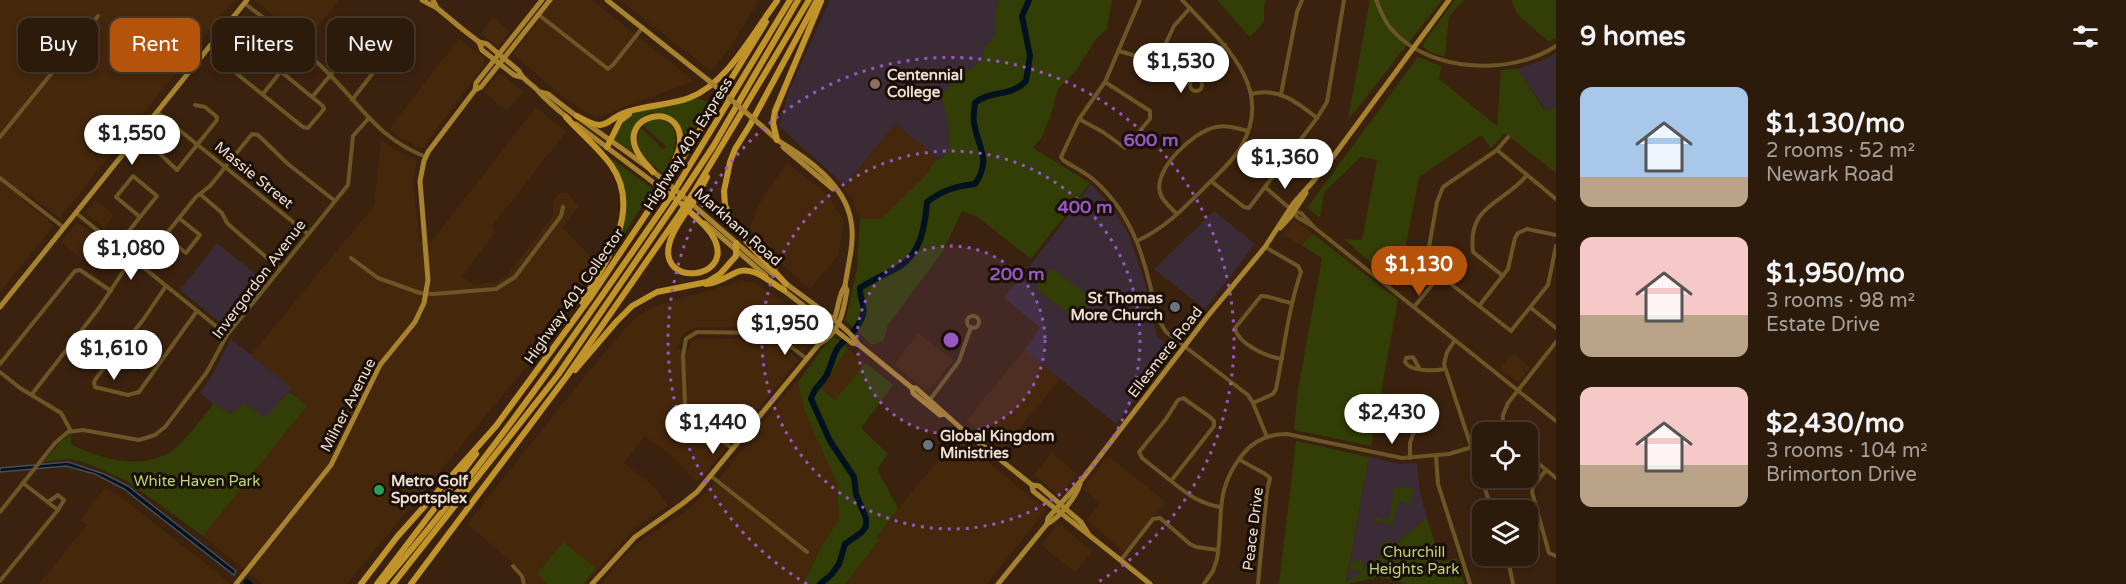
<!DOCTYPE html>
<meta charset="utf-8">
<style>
:root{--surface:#2c1a0a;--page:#342313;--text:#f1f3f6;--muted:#a6a19c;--line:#48382b;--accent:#b45309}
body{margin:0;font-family:"Varela Round",sans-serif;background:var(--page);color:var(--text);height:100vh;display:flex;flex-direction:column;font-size:22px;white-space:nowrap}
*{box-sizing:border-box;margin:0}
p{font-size:20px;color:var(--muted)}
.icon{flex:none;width:33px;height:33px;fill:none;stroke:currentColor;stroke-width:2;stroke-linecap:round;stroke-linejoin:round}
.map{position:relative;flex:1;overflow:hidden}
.details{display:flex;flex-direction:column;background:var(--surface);width:570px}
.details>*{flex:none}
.guide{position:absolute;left:18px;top:18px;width:570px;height:54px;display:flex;gap:12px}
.tools{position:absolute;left:1472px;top:422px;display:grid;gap:12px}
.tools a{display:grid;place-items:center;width:66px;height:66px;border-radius:12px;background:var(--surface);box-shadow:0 3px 9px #0003,0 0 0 2px var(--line);font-size:30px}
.price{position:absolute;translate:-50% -51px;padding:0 14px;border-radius:21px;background:#fff;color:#222;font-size:20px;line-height:39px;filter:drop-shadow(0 2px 3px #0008)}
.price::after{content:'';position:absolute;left:50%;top:36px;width:18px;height:14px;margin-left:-9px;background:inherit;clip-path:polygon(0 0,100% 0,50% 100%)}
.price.selected{background:var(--accent);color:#fff}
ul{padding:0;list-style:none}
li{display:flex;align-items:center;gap:18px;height:150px;padding:0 24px}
li span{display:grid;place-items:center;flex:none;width:168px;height:120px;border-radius:12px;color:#555}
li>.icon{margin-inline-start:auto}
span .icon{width:72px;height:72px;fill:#fffc;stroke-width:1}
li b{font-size:26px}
h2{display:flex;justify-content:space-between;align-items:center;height:72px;padding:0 24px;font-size:26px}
.pill{padding:0 21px;border-radius:12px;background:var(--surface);box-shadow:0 3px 9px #0003,0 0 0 2px var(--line);font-size:21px;line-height:54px}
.pill.selected{background:var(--accent);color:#fff}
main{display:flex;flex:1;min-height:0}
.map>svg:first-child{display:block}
.built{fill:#45270c}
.education{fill:#3a2b36}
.green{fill:#323e05}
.water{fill:#00111f;stroke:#474e55;stroke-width:1.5}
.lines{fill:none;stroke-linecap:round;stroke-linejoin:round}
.river{stroke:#00111f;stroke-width:6}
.minor{stroke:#6c5625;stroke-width:4}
.major{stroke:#a7832f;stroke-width:5}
.highway{stroke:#c09429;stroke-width:6}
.major-bridge{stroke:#a7832f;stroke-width:5}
.highway-bridge{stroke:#c09429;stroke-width:6}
.ring{fill:none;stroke:#9858c4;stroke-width:3;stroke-dasharray:3 6}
.education-dot{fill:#8d6e63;stroke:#1a0f06;stroke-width:2}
.worship-dot{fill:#6b7280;stroke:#1a0f06;stroke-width:2}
.leisure-dot{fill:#2e9e5b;stroke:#1a0f06;stroke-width:2}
.labels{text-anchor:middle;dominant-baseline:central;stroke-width:6;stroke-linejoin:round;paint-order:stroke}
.poi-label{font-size:15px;font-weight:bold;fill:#eeded2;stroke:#1a0f06;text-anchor:start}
.street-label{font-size:15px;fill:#eeded2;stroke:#1a0f06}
.park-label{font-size:15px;fill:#bbd672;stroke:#1a0f06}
.centre{fill:#9858c4;stroke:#1a0f06;stroke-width:3}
.ring-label{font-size:18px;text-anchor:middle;font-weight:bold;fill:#9858c4;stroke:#1a0f06;stroke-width:6;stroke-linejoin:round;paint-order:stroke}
</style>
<main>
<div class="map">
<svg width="1556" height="584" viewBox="0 0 1556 584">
<rect width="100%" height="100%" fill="#3a220e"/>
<!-- built -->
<g class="built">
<polygon points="0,0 234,0 60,218 27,193 22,200 54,225 0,292"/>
<polygon points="255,0 339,0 305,42"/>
<polygon points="554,0 592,0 694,81 596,118 567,100 513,54"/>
<polygon points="620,0 759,0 731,46 711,71"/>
<polygon points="493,17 510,32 497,47 481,33"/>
<polygon points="459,39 484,58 485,64 422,149 405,140 389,129"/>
<polygon points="500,73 523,91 507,111 482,91"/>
<polygon points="536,107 566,132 493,225 495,233 462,277 475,285 497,282 506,276 553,216 553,201 559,193 567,193 579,206 562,227 597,263 531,361 347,584 262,584 203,536 307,406 289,392 291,388 251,355 374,206 381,140 397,150 417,161 413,182 420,242 432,241"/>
<polygon points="895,124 938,158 926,180 881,219 860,219 851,197 843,189"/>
<polygon points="787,163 828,195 844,222 838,256 810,289 784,266 751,232 749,227 763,197"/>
<polygon points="95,200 114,215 104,228 85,212"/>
<polygon points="1294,220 1313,234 1301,245 1282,235"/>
<polygon points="77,223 99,240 83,260 61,242"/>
<polygon points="742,281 755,283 796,310 821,330 803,352 779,332 761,328 697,327 683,334 677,349 687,351 691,342 698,338 773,340 788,349 799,360 703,476 696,481 671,455 645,436 624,463 657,489 668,506 637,526 585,584 527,584 523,572 467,524 584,377 625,329 637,317 654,306"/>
<polygon points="918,333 954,361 928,391 894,365"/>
<polygon points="848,349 866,363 835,401 820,389"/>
<polygon points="1024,350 1060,379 1003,449 966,421"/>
<polygon points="1516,355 1530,368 1518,382 1500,369 1509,357"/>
<polygon points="795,382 798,382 805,412 837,484 839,521 820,548 808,575 801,584 602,584 619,561 640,541 690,508 719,479"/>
<polygon points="957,436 1046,510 987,584 845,584 879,542 875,538"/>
<polygon points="1052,453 1077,474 1059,496 1034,475"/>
<polygon points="1108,456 1166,502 1125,553 1087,520 1100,503 1083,489"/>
<polygon points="105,487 125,500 231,584 39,584 87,525 80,520"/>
<polygon points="1058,523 1092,551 1075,572 1041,545"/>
</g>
<!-- education -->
<g class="education">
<polygon points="830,0 1004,0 1005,9 988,51 968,76 953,153 938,158 895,124 845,186 779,126 788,93"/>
<polygon points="1556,52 1556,108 1545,110 1518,69 1548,58"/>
<polygon points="1091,184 1113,208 1129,235 1145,282 1150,309 1157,336 1173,349 1116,424 1024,350 1040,327 1004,298 1046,245"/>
<polygon points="1214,211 1255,244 1205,309 1154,269"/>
<polygon points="217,243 263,280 226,327 180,290"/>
<polygon points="231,339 292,388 265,419 231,414 213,404 200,393 213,374"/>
<polygon points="1369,457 1400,464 1417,463 1420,493 1427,518 1346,584"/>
</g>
<!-- green -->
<g class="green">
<path d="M999,0H1112L1107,29L1095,40L1077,69L1058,89L1050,118L1041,138L1033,148L1090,183L1031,259L976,216L962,211L943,251L888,325L883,341L872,345L845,320L857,270L860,219H881L927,174L935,161L946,155L949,147L948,119L941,97C951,77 978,69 983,57C985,54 984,50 984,47C1005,32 989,18 999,0Z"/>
<polygon points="1217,0 1266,0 1264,5 1264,22 1250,37"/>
<polygon points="1370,0 1442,0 1348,120"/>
<polygon points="1455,0 1464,0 1449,16 1445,57 1430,52 1423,47 1424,42"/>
<polygon points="1511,0 1556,0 1556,37 1549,42 1517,14"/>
<polygon points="1418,57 1441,66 1439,79 1497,126 1501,70 1518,69 1544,110 1556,108 1556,173 1505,133 1491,148 1481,135 1419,177 1398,287 1344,239 1362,240 1377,160 1361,157 1324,192 1320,218 1307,208"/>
<path d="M696,98L710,102L681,152C681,147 681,142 681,137C680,133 677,129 674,125C654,98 625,120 632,152L612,139L628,116L640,111Z"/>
<path d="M660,119C688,128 672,156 664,174C648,162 631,148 641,128L659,145L658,147L664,149L666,146L641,124L645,121Z"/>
<polygon points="604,153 653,189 615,248 623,188"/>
<polygon points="1313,234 1398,300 1371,446 1294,430 1298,389 1322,258 1301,245"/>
<polygon points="1052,268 1093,299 1076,320 1036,288"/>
<path d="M834,336L848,349C838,362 829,376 821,389L835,400L866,363L893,385L861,428L888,454L877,469L898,509L876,538L879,541L845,584H801L808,575L820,548L839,520L837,484L805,412L798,382L828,341Z"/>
<path d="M289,392L307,406L203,536L127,481L86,463L71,459L43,462L61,441L71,434V444C103,461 151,473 180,444C192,432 203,417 213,404L231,414L244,403L265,418Z"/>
<polygon points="1296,441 1369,457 1346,583 1361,572 1352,571 1351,568 1351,565 1356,560 1362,561 1364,569 1385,552 1380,548 1381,542 1389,541 1391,544 1390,548 1427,518 1441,562 1457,558 1464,584 1407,584 1380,577 1347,584 1279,584"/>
<polygon points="1395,487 1415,488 1413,492 1410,492 1413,493 1411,499 1403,494 1408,499 1411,500 1411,504 1398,502 1393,525 1374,521 1375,516 1383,520 1384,517 1389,518"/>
<polygon points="563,542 596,568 583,584 547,584 537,574"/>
</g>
<!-- water -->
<polygon class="water" points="68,462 104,474 128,486 236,571 234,575 124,489 95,474 66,466 0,472 0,468"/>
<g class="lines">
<!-- river -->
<g class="river">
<polyline points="247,582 249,584"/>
<path d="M820,584L831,575L839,564L845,544L862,532L866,526V518L856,494L854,477L830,441L811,399C814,387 821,385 826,376C831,367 832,358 837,349C845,338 859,329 863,315C866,304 859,298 860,288C872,280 884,275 897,268C921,255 925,226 927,202C943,190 956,186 975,184C992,159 978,148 974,123C973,116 974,110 975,103C989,90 1012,97 1026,81L1030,56L1022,16L1029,0"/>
</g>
<!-- minor -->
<g class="minor">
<path d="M1140,0L1105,82L1079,119L1061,157L1063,160C1073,167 1085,172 1094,180C1135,216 1147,266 1157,317L1166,332L1248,395L1253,403L1267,437"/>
<path d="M1376,0C1381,12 1385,23 1394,32C1431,72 1511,76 1556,46"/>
<path d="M244,3C273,25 304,48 329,74C363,108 378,138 426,157"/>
<polyline points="539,15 608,69 613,65 643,27"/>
<polygon points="243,42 246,43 323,106 324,109 308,128 303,127 227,66 226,61"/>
<polyline points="1119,51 1157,62 1174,26 1190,8"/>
<circle cx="1196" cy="85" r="6"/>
<polyline points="1196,79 1200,69 1225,45"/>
<polyline points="263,94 300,47"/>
<path d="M1251,94C1278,87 1297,102 1317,118"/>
<polyline points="1281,94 1297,12 1302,0"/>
<path d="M313,96L357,43C356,33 343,27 334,25"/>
<polyline points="352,100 393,47"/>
<polyline points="157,112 308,234"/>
<polyline points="1079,119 1103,132 1125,148 1150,119 1150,111 1105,82"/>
<polyline points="0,137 98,16"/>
<polyline points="1508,137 1497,150 1443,187 1437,202 1427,258 1428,266 1511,331 1548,285 1556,246"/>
<polyline points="1497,150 1556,199"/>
<polyline points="158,152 177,170 217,120 217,117 205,107 195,105"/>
<polyline points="0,178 63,227"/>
<polyline points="1211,181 1244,207 1249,208 1317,118 1327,102 1344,0"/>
<polyline points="1265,187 1294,212 1301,213 1315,228 1556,421"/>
<polyline points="200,194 222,213 227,223 236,231 280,269"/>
<polyline points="1294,212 1297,217 1314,227"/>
<polyline points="76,213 227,335"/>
<path d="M1177,214C1171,208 1163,202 1160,193C1153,169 1194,131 1216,127C1228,125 1237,128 1248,131"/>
<polyline points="179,218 200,235 186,253 167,238 167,233 196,197 210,186 252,134 258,135 288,164 335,201"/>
<path d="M1137,241C1166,228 1186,206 1208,184C1220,172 1234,160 1242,145C1276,85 1219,40 1182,0"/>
<polyline points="117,246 120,242 157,196 133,176 116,197 140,217"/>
<polyline points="351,258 378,278 420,293 433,294 496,289 515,277 561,216 563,207"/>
<path d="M1503,276L1473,252C1467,204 1504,204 1527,175"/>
<polyline points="166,286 143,320 97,377 94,382 95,387 128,395 139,392 197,311"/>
<polyline points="1479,306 1508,269 1515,238 1518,233 1527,229 1556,235"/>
<polyline points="1414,307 1440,275"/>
<polyline points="1531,308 1556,328"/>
<circle cx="973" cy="322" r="6"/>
<polyline points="1455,340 1447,352 1444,364 1492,510"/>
<path d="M1282,359C1267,357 1238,344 1235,328L1261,296C1268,295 1282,302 1292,303"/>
<polyline points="0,364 75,271 80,270 111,291"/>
<path d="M1419,368L1413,357L1406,358L1405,362C1411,372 1434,371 1445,369"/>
<polyline points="0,372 20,388 61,413 71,431"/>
<polyline points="32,394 99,308 132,258"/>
<polyline points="929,401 959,361 971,327"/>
<path d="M1253,403L1273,394L1276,389C1284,350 1288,310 1301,272L1298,266L1265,247"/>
<polyline points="1502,432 1503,415 1508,403 1556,342"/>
<polyline points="733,449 698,422 691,415 685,403 683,356 686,339 697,332 769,333 781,339 807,359"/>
<polyline points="1527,454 1556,478"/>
<polyline points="1436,456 1438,484 1470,584"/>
<path d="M1410,458V443L1417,422C1417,417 1418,413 1415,409L1403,406L1397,410L1400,417L1417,419"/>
<path d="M1239,459C1248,466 1264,471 1270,478L1267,491L1258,584"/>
<polyline points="1546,470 1533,487 1532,492 1549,553 1556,556"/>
<polyline points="711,476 807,552"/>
<path d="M1171,481L1142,458L1139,452L1166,419L1178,400L1183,398L1210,417L1214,421V426L1171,481C1187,494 1200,504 1221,507"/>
<polyline points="48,502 58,495 64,500 58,510"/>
<polyline points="0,512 55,443 68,432 83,430 139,440 155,435 165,427 207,372 227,335 348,185 353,136 368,119"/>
<polyline points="1507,555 1513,584"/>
<polyline points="1121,560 1153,519 1160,518 1190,544 1196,547 1218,550"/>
<polyline points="513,566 522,576 524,584"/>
<polyline points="0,581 58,510 23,483"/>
<path d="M1204,584L1213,571L1217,559C1224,517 1213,491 1243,454C1254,440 1269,434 1287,434L1402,458L1449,454L1482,444"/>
</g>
<!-- major -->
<g class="major">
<polyline points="422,0 437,8 461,28 479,42 482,50 514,75 521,77"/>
<polyline points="433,0 437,8"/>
<polyline points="607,0 708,80"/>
<path d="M479,42L487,44L519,71C523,81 533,84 539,92C548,102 558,110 569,119"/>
<polyline points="475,90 476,83 542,0"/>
<path d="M540,92L548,94C582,122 620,146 655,173C696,206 734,242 774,275"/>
<polyline points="576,124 674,198"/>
<polyline points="763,127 777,140"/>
<path d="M777,140C807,158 845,184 851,221C855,242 848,264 845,286C838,295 839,308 834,319C830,327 820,334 819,344"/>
<polyline points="783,147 833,189"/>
<polyline points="705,223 766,276"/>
<polyline points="1280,228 1291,216 1306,193"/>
<path d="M784,282C801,296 849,327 858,344"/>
<polyline points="782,289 852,343 858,344 912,388 916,388 963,430 1032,485 1039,486 1081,522 1088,533"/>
<polyline points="0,307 247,0"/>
<polyline points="912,388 913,393 940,415 945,414"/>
<path d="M1032,485L1033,491C1072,522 1111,552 1150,584"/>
<polyline points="1047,524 1048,518 1080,482 1207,317 1265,247 1293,204 1324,169 1449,0"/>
<polyline points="236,584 331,465 380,365 415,322 424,303 428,280 420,181 424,161 428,152 475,90 481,87 550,0"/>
<path d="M592,584L635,537L682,504L697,492L819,344C840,334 844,309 847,290L845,286"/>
<path d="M998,584L1047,524C1059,518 1076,497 1080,484"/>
</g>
<!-- highway -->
<g class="highway">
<path d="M577,116C611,135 602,119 630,111C649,105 670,105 689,98C727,84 753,33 777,1"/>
<path d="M566,117C580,133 598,147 611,165C643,210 606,262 582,302"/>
<polyline points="777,140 773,123 775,111 821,1"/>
<polyline points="607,147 620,121 629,114"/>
<path d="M653,172C648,166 642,160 638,153C616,114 684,99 680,144C679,154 672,165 668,174"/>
<polyline points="671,177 766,22"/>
<polyline points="679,183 790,0"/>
<polyline points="685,189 714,145 798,0"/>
<polyline points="692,195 809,0"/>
<polyline points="696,198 707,177"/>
<path d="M682,204C693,216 711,228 716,243C729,280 660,286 669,245C671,234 678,224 684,215"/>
<path d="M706,284C718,283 726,277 737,272C753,265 771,283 784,290"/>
<polyline points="786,284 737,231 725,205 724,191 730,162 735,149 750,125 817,0"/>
<polyline points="575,370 616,322 632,306 657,292 707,282 720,274 736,256 736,243"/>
<polyline points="361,584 397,537 496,426 590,298 661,192"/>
<polyline points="377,584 476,454"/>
<path d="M382,584C487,463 578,331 669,199"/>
<polyline points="393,584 558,375 675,204"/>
<polyline points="411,584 567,376 681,212"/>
</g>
<!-- major-bridge -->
<polyline class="major-bridge" points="708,80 763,127"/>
<!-- highway-bridge -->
<g class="highway-bridge">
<polyline points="657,190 668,174"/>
<polyline points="661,192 671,177"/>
<polyline points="669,199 679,183"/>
<polyline points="675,204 685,189"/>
<polyline points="681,212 692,195"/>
<polyline points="684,215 696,198"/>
</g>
</g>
<!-- distance rings -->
<circle cx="951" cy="340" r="94" fill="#9858c4" fill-opacity=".12"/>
<g class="ring">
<circle cx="951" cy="340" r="94"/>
<circle cx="951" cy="340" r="189"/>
<path d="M807 584A283 283 0 1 1 1095 584"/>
</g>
<!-- markers -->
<circle class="education-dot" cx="875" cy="84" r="6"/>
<g class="worship-dot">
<circle cx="1175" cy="307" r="6"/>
<circle cx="928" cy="445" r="6"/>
</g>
<circle class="leisure-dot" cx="379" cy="490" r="6"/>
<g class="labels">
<!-- poi labels -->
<g class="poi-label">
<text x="887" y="75">Centennial<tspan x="887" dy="17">College</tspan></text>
<text x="1163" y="298" text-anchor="end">St Thomas<tspan x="1163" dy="17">More Church</tspan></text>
<text x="940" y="436">Global Kingdom<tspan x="940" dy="17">Ministries</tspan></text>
<text x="391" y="481">Metro Golf<tspan x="391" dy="17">Sportsplex</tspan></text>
</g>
<!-- street labels -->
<g class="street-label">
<text transform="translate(688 144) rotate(-58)">Highway 401 Express</text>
<text transform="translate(254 175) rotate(39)">Massie Street</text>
<text transform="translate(738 227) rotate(41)">Markham Road</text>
<text transform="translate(259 279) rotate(-53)">Invergordon Avenue</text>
<text transform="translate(574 296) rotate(-55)">Highway 401 Collector</text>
<text transform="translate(1165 352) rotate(-52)">Ellesmere Road</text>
<text transform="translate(348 405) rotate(-63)">Milner Avenue</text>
<text transform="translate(1253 529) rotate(-83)">Peace Drive</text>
</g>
<!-- park labels -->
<g class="park-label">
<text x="197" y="481">White Haven Park</text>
<text x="1414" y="552">Churchill<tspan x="1414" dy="17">Heights Park</tspan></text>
</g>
</g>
<circle cx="951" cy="340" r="9" class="centre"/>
<g class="ring-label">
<text x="1151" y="146">600 m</text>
<text x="1085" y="213">400 m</text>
<text x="1017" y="280">200 m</text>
</g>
</svg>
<div class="tools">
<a><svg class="icon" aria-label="locate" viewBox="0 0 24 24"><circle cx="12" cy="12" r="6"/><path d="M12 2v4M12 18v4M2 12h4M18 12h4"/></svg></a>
<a><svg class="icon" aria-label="layers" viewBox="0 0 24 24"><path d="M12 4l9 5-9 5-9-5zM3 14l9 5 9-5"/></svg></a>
</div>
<b class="price" style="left:1181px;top:94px">$1,530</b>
<b class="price" style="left:132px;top:166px">$1,550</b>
<b class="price" style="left:1285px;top:190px">$1,360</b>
<b class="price" style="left:131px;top:281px">$1,080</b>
<b class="price selected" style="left:1419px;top:297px">$1,130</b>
<b class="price" style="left:785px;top:356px">$1,950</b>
<b class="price" style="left:114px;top:381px">$1,610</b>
<b class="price" style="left:1392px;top:445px">$2,430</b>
<b class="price" style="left:713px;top:455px">$1,440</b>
<div class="guide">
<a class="pill">Buy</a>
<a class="pill selected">Rent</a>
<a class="pill">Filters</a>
<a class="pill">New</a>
</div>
</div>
<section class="details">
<h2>9 homes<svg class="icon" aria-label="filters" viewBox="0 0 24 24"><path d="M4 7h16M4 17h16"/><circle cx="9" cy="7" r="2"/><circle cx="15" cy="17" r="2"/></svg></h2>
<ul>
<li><span style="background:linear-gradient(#a9c7e8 75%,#b9a48a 0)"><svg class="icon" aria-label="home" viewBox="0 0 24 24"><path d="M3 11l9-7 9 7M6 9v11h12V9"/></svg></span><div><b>$1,130/mo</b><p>2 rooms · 52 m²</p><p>Newark Road</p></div></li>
<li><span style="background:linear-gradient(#f6c9c9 65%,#b9a48a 0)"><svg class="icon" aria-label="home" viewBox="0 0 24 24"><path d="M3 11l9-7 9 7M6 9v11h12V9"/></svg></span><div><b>$1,950/mo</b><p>3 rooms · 98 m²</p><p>Estate Drive</p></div></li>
<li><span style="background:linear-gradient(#f6c9c9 65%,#b9a48a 0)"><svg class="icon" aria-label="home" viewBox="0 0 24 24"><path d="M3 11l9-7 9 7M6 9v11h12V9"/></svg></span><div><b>$2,430/mo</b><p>3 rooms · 104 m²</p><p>Brimorton Drive</p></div></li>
</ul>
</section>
</main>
